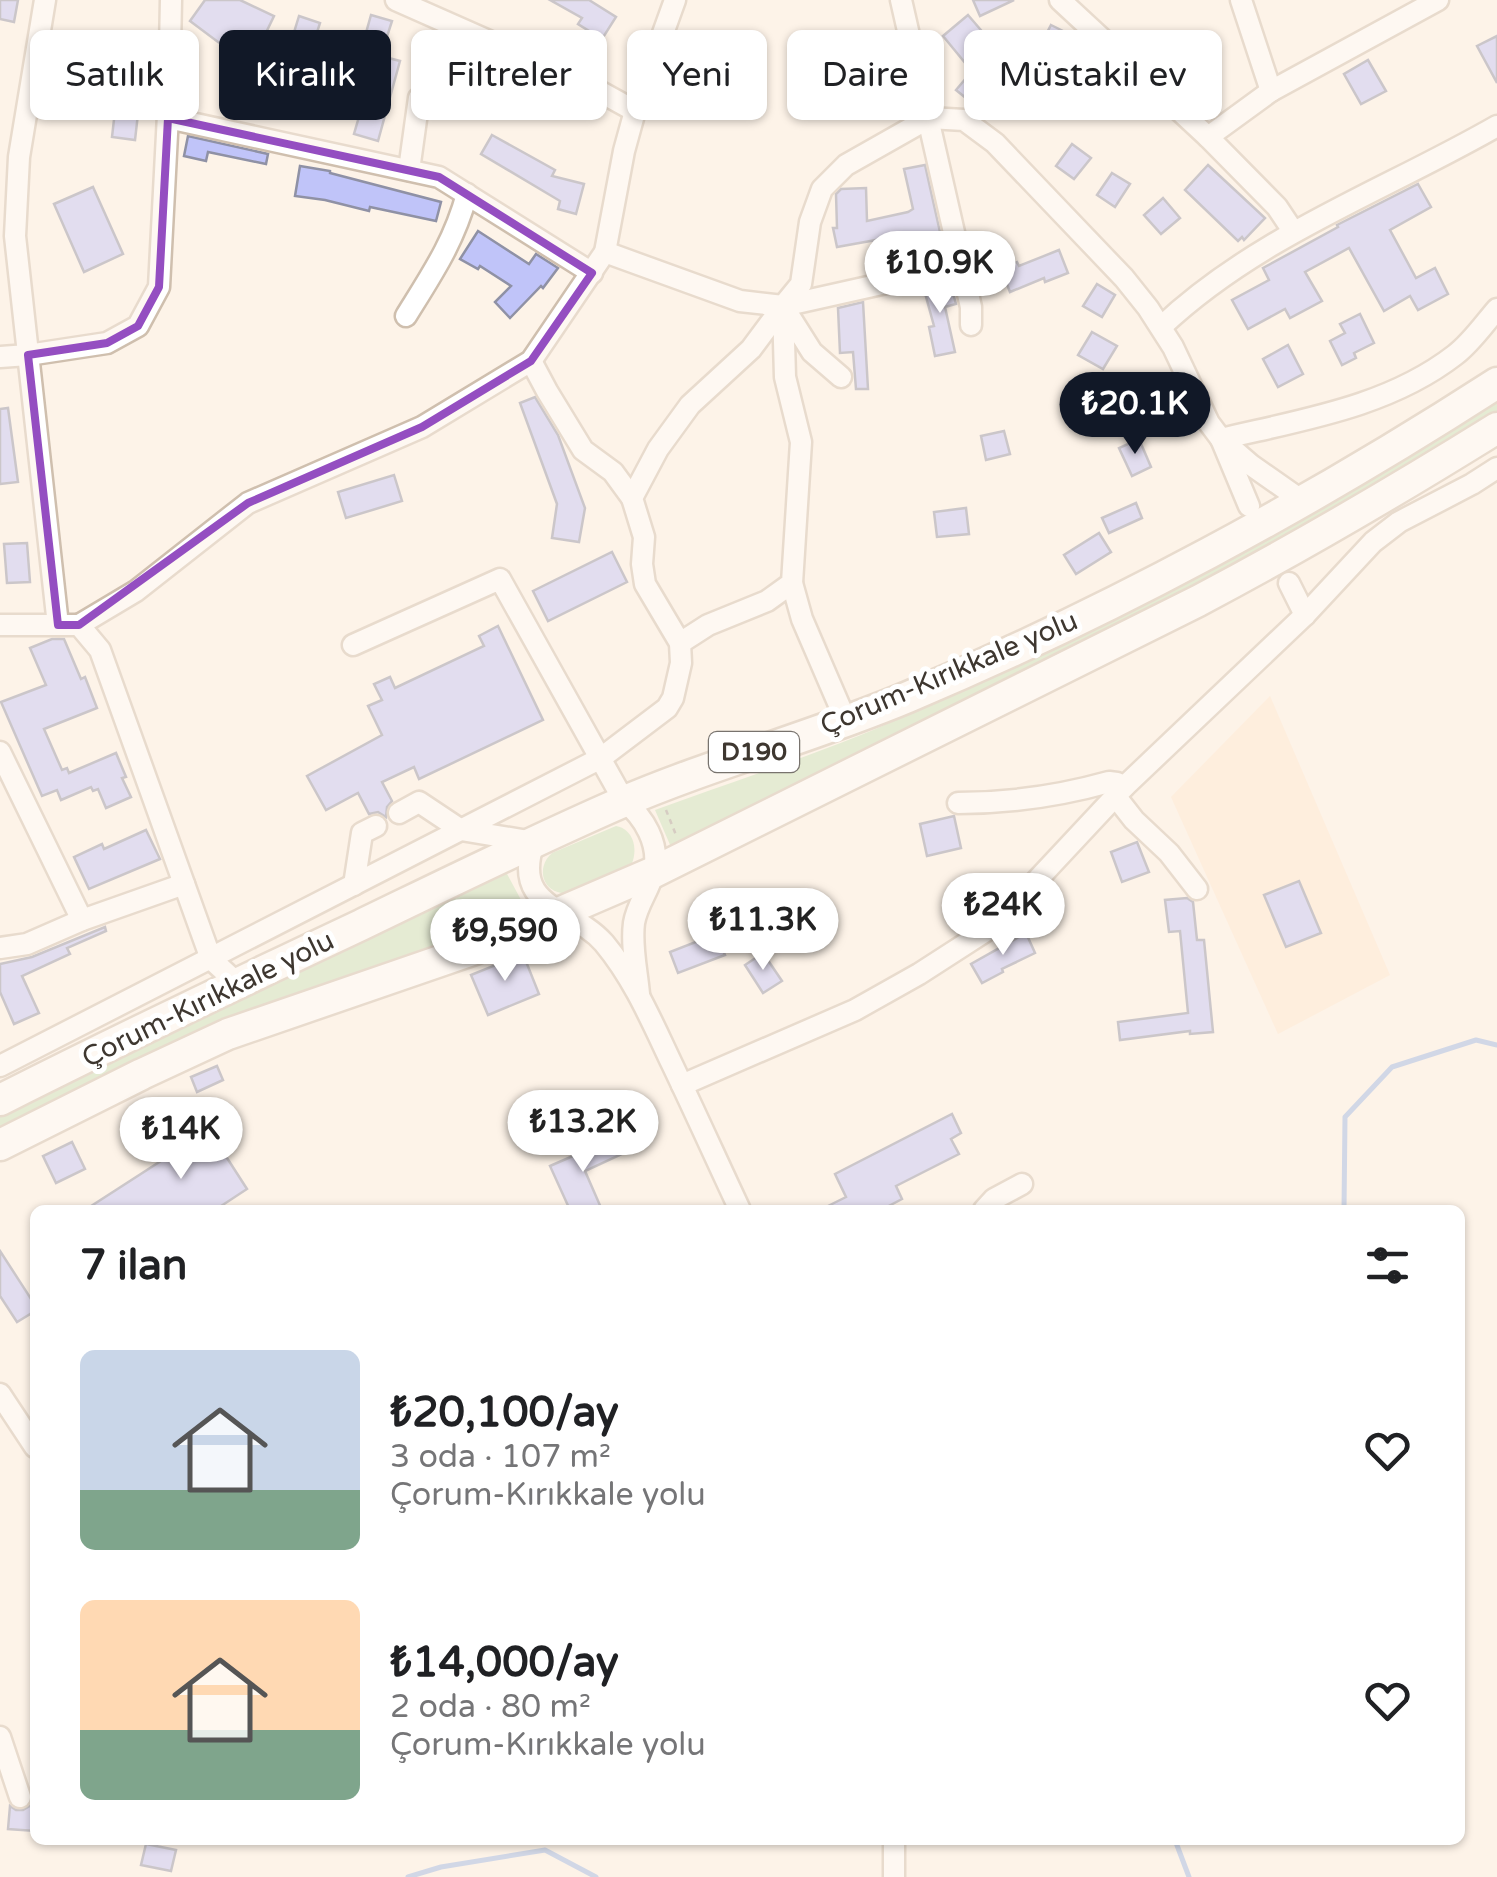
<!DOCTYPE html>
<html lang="tr">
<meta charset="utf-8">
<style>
:root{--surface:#fff;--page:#f6f6f6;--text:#202124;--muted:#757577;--accent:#111827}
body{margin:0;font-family:"Varela Round",sans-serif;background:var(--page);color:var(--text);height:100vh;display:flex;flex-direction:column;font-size:38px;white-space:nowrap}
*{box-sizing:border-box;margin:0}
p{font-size:32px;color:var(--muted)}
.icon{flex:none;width:55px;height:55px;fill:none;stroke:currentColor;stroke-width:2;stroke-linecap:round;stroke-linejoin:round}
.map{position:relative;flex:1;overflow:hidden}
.side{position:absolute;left:30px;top:1205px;width:1435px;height:640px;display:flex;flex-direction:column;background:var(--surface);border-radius:15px;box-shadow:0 2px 8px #0004}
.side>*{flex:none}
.hud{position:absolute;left:30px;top:30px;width:1438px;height:90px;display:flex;gap:20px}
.price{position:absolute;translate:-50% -85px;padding:0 22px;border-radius:35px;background:#fff;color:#222;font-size:32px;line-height:65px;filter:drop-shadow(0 2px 5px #0008)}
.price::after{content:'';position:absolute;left:50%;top:60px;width:30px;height:22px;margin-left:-15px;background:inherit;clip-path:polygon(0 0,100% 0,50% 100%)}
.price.on{background:var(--accent);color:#fff}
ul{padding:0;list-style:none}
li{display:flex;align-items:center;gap:30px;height:250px;padding:0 50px}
li span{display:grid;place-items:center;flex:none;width:280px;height:200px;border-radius:15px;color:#555}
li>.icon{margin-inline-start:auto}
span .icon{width:120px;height:120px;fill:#fffc;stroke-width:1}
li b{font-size:42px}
h2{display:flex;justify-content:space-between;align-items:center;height:120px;padding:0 50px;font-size:42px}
.pill{padding:0 35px;border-radius:15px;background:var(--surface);box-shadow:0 2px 8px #0004;font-size:35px;line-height:90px}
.pill.on{background:var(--accent);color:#fff}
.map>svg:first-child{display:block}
.built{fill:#fee8d0}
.green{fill:#c7e2bb}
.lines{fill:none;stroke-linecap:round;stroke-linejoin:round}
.stream{stroke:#9bb6e5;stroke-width:5}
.building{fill:#c0c4f9;stroke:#8f91a5;stroke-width:2.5}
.minor-casing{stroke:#cfbfae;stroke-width:25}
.highway-casing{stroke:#cfbfae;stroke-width:35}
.path{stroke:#a69d94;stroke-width:2.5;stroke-dasharray:5 5;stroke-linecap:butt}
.minor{stroke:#fff;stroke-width:20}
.highway{stroke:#fff;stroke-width:30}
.marked{fill:none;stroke:#944ec1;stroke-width:8;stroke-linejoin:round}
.labels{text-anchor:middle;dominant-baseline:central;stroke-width:10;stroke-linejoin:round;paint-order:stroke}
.shield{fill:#fff;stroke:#78736e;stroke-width:2.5}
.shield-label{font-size:25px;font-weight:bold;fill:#3e3730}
.street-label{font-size:28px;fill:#3e3730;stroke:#fff}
</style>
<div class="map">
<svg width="1497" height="1877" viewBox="0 0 1497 1877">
<rect width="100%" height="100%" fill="#fdf3e8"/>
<!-- built -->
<polygon class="built" points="1270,696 1390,975 1278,1034 1171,797"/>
<!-- green -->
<g class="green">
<path d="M1497,398V413L1418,463L1210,580L1038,663L671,847L655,810C747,776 842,747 931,704C1125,612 1310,503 1497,398Z"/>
<path d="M616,826C633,829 638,848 632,863L569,893C544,896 534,869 552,853Z"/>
<polygon points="506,872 527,911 274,1004 0,1132 0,1116"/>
</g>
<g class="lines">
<!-- stream -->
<g class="stream">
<polyline points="1344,1210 1345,1117 1392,1067 1476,1040 1497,1045"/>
<polyline points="1175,1840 1189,1877"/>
<polyline points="408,1877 441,1867 545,1850 596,1877"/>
</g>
</g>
<!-- building -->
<g class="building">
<polygon points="0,0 18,0 14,22 0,19"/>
<polygon points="205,0 240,0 274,16 261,43 277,52 267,69 218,42 190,21"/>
<polygon points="550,0 589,0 616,17 602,39 578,24 582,18"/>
<polygon points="973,0 1014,0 980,16"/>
<polygon points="371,15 392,21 384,46 364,40"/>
<polygon points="968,15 992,43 966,64 943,36"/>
<polygon points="299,16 320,23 313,45 292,39"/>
<polygon points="1051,25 1071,35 1057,60 1038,50"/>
<polygon points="1497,36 1497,83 1477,46"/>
<polygon points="442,39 470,48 505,64 492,90 460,74 434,67"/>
<polygon points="377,55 400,61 378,141 354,134"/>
<polygon points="1368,60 1386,91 1361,104 1344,74"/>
<polygon points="978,64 998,82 977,107 956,90"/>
<polygon points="116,102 139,105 135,140 112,137"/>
<polygon points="492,135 555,170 552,176 584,184 576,214 558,209 560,201 481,154"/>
<polygon points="188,136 268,154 266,164 208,152 206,161 184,156"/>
<polygon points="1072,144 1091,158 1074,179 1056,166"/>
<polygon points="925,165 942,241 900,251 902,259 881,264 876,240 837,247 833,228 837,228 836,194 841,189 866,188 867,221 908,212 913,209 904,169"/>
<polygon points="1208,165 1265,218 1244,240 1242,237 1238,241 1185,190"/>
<polygon points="300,166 330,171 330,173 441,202 436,221 370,207 369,211 325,200 295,196"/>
<polygon points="1112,173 1130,184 1115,207 1097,195"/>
<polygon points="1418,184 1431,207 1390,230 1416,278 1435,268 1448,294 1418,310 1410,296 1384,311 1349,248 1305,272 1322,301 1290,318 1285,309 1248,329 1232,300 1269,280 1263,268 1338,227 1337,225"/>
<polygon points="93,187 123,254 84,272 54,204"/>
<polygon points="1163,198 1180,218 1161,234 1144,215"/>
<polygon points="478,231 529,264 536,254 558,268 543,288 541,286 510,318 495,302 511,286 480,266 478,269 460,259"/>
<polygon points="1059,250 1068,273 1045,282 1044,278 1010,292 1001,269 1017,262 1019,266"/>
<polygon points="949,279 956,304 945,307 955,352 935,356 929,327 934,326 923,286"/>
<polygon points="1097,284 1115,295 1102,317 1083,306"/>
<polygon points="863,302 868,389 856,389 853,352 840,353 838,308"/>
<polygon points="1360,314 1374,343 1354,353 1356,358 1342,365 1330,341 1345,333 1340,324"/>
<polygon points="1092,332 1117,346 1103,369 1078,355"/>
<polygon points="1288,345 1303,374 1278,387 1263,359"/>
<polygon points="535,397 558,435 585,508 579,542 552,538 557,504 520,403"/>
<polygon points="8,408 18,482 0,484 0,409"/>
<polygon points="1004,431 1010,454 986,460 981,436"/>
<polygon points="1139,439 1151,467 1132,476 1119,448"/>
<polygon points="394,475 402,501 346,518 338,492"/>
<polygon points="1136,503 1142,518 1109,533 1102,518"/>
<polygon points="966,508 969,534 937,537 934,512"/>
<polygon points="1099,533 1111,552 1076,574 1064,555"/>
<polygon points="27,543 30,582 7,583 4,544"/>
<polygon points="612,552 627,582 548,621 533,591"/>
<polygon points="498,626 543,720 419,779 414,767 382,782 392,801 387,807 386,817 378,812 369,814 358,793 326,810 307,776 382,735 368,706 382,700 374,684 390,677 395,688 484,646 479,636"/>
<polygon points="52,639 64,639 81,679 85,677 97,708 44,729 62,770 67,768 69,773 116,753 126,777 122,778 131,797 106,808 98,789 93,791 91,787 61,800 57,790 42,796 1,702 46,685 30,648"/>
<polygon points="954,816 961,848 927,856 920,824"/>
<polygon points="146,830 160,859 89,889 74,857 102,844 104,849"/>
<polygon points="1137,842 1149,872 1122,882 1111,852"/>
<polygon points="1299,881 1321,933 1286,947 1264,895"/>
<polygon points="1187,898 1193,902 1197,940 1204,940 1213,1032 1190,1034 1190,1031 1120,1040 1118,1022 1188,1013 1180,931 1169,932 1165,900"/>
<polygon points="105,927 106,931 67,948 70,954 22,976 39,1013 14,1024 0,992 0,964 32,957"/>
<polygon points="1026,933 1035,953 1002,969 1003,972 982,983 971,964"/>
<polygon points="716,934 725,955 678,973 670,952"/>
<polygon points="763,953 782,981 763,993 745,965"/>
<polygon points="523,954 539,994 488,1015 471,975"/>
<polygon points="217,1066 223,1080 197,1092 191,1077"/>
<polygon points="952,1114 961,1133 951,1139 959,1154 896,1186 902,1199 881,1210 820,1210 846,1197 835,1174"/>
<polygon points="209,1130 247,1189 215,1210 85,1210"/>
<polygon points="614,1138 622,1154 585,1171 602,1210 570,1210 550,1166"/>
<polygon points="72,1142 85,1169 56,1183 43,1156"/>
<polygon points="0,1251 35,1305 35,1311 17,1322 0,1296"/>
<polygon points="33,1804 35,1831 8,1829 10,1806 16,1810 23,1810"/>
<polygon points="146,1844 176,1850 171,1871 141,1865"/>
</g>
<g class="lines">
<defs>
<g id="minor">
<polyline points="45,0 19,157 15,236 58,625"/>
<polyline points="396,0 588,85 635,111"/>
<polyline points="901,0 971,307 971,325"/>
<polyline points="1060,0 1208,137 1277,207 1293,231"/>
<polyline points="1241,0 1271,91"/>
<polyline points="168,118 439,177 592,273"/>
<polyline points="1208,137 1271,91 1438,0"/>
<polyline points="409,170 419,98"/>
<polyline points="605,252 740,301 783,306 812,352 841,377"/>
<path d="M406,316C432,274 454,242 467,194"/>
<path d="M1161,327C1257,236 1384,191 1497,126"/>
<polyline points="0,357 28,355 107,343 138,326 159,287 169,96 171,0"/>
<polyline points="531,361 547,391 583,450 613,472 632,498"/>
<path d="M1249,506L1221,439C1301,420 1388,407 1455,355C1471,343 1484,324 1497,309"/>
<polyline points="792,583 802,619 846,721"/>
<polyline points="1289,583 1305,615"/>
<polyline points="0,625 79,625 100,650 211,959 237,983"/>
<polyline points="79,625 136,591 248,503 422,427 531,361 605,252 624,151 635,111 675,0"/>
<polyline points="680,643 708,625 767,601 792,583 801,442 785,377 783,306 801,284 810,222 822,189 846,165 929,118 964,120 995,143 1124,278 1148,308 1173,347 1209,423 1221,439 1251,465 1301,500"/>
<path d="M353,645L500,579L624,801C644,817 660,844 654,871C650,889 637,904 634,923C631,946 637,971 639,994"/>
<polyline points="0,752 82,920"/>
<polyline points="1116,797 1134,820 1169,853 1197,889"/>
<path d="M958,803C1010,803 1059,796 1109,782L1117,783L1124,787"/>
<path d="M399,813L419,802L461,830L534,842C511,909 571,906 604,943C634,979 652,1022 672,1064C695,1112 717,1161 740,1210"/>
<polyline points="354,885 362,833 376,826"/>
<polyline points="0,948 27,944 82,920 184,884"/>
<polyline points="0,1066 601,758 667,708 673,698 681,663 680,643 645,584 642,564 644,537 632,498 658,449 690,405 751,349 783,306 886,283 960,261"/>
<polyline points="682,1085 855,1010 919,974 995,925 1124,787 1305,615 1373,542 1399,522 1472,484 1497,468"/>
<polyline points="984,1210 994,1199 1022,1184"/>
<polyline points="0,1394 35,1447"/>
<polyline points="0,1737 20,1797"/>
<polyline points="894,1877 894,1840"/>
</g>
<g id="highway">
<path d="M0,1100C119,1040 240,982 361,925C446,884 531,842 618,804C713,763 813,737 908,697C1110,612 1313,502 1497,383"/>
<path d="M0,1145L142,1074L228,1034L475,949L654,872L1198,601C1300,547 1399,489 1497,428"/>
</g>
</defs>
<!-- minor casing -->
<use href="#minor" class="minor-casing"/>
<!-- highway casing -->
<use href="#highway" class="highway-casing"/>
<!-- path -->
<g class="path">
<polyline points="666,810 676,835"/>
<polyline points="455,904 466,929"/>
</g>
<!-- minor -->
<use href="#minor" class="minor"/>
<!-- highway -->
<use href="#highway" class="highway"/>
</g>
<!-- marked area -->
<path d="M0 0H1497V1877H0ZM168,118L439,177L592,273L531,361L422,427L248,503L79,625H58L28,355L107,343L138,326L159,287Z" fill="#fdf3e8" fill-opacity=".55" fill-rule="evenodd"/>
<path class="marked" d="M168,118L439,177L592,273L531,361L422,427L248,503L79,625H58L28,355L107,343L138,326L159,287Z"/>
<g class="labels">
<!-- shield labels -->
<rect class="shield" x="709" y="732" width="90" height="40" rx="8"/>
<g class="shield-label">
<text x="754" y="752">D190</text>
</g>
<!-- street labels -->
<g class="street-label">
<text transform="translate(949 673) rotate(-23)">Çorum-Kırıkkale yolu</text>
<text transform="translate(208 999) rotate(-26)">Çorum-Kırıkkale yolu</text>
</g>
</g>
</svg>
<b class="price" style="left:940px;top:316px">₺10.9K</b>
<b class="price on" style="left:1135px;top:457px">₺20.1K</b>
<b class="price" style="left:1003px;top:958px">₺24K</b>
<b class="price" style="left:763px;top:973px">₺11.3K</b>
<b class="price" style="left:505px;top:984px">₺9,590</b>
<b class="price" style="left:583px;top:1175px">₺13.2K</b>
<b class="price" style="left:181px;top:1182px">₺14K</b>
<div class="hud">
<a class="pill">Satılık</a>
<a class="pill on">Kiralık</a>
<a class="pill">Filtreler</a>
<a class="pill">Yeni</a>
<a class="pill">Daire</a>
<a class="pill">Müstakil ev</a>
</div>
<section class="side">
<h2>7 ilan<svg class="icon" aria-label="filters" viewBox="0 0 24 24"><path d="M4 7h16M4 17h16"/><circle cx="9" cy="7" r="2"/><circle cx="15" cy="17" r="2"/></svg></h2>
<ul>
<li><span style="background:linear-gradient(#c9d6e8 70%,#7fa58c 0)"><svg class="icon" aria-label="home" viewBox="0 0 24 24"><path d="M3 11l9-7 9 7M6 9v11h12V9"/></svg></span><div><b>₺20,100/ay</b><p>3 oda · 107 m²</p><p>Çorum-Kırıkkale yolu</p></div><svg class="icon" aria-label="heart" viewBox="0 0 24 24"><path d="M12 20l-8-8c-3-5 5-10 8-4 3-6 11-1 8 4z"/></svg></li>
<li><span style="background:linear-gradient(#ffd9b3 65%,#7fa58c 0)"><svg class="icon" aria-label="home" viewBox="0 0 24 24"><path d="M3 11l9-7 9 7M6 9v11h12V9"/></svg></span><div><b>₺14,000/ay</b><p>2 oda · 80 m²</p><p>Çorum-Kırıkkale yolu</p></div><svg class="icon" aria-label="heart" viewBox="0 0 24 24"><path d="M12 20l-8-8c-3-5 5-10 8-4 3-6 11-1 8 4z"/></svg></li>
</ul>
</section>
</div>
